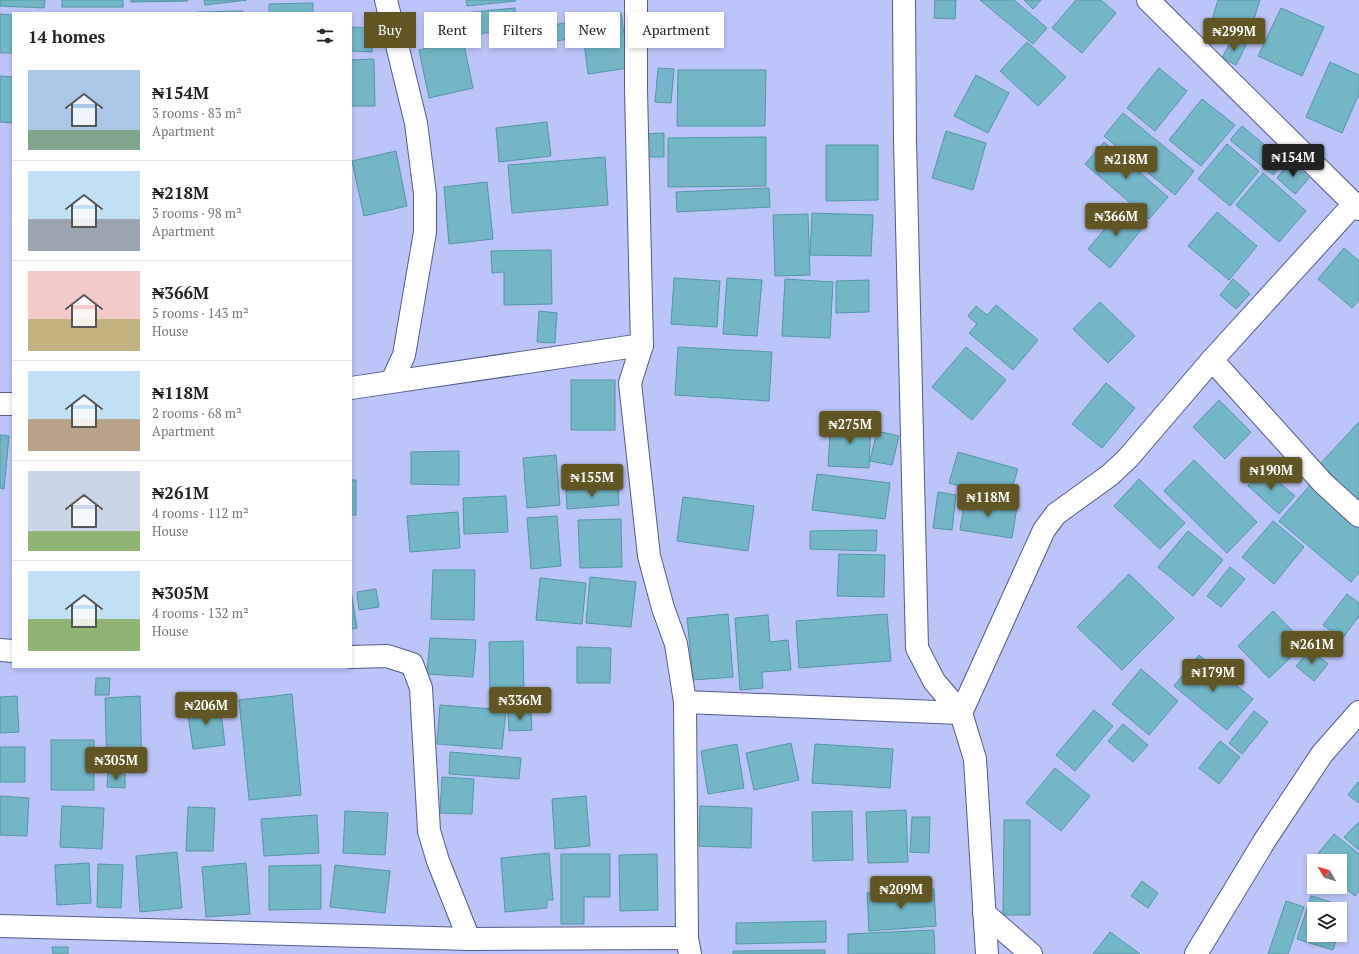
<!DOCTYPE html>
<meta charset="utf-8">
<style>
:root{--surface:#fff;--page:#f6f6f6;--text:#222;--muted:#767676;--line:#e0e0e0;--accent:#615622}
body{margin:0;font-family:"PT Serif",serif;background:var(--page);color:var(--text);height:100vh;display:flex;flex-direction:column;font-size:15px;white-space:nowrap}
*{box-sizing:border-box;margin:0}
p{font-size:13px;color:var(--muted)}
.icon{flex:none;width:22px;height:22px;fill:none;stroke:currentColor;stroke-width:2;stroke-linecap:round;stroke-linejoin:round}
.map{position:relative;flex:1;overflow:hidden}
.drawer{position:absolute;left:12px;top:12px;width:340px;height:656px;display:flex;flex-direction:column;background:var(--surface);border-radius:0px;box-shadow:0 2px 6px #0003}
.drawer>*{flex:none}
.banner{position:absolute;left:364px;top:12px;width:380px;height:36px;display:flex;gap:8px}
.needle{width:26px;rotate:308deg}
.controls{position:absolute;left:1307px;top:854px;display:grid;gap:8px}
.controls a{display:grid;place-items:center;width:40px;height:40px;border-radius:0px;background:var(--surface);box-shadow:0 2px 6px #0003;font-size:20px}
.price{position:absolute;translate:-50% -34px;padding:0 9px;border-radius:4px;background:var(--accent);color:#fff;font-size:13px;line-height:26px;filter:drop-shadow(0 1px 2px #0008)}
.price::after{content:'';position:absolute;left:50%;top:24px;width:12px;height:9px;margin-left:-6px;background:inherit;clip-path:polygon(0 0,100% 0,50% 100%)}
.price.current{background:#222;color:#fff}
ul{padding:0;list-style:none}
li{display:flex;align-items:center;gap:12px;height:100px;padding:0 16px}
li+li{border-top:1px solid var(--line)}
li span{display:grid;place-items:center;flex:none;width:112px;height:80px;border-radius:0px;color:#555}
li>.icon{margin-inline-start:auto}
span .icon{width:48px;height:48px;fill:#fffc;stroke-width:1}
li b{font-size:17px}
h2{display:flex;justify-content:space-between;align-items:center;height:48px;padding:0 16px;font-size:17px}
.tag{padding:0 14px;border-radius:0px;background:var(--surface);box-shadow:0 2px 6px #0003;font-size:14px;line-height:36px}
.tag.current{background:var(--accent);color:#fff}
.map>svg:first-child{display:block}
.building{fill:#72b6c8;stroke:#5296a7}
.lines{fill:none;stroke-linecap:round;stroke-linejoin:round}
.minor-casing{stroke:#535b88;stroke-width:24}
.secondary-casing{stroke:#535b88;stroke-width:24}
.minor{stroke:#fff;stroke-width:22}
.secondary{stroke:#fff;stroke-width:22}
</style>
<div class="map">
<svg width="1359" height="954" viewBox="0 0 1359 954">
<rect width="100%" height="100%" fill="#bbc5f9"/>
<!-- building -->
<g class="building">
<polygon points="0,0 45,0 44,8 0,6"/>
<rect x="62" y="0" width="61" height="7"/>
<polygon points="131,0 188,0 188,1 131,2"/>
<polygon points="204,0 247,0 205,5"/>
<polygon points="466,0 516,0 516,1 467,6"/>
<polygon points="935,0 956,0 955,19 934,18"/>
<polygon points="980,0 1014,0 1047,28 1033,44"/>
<polygon points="1024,0 1041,0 1033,9"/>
<polygon points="1076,0 1101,0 1116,13 1082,53 1052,28"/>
<polygon points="1218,0 1260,0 1247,41 1209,29"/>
<polygon points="313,3 313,13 269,13 269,4"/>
<polygon points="515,8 517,30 464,35 463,13"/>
<polygon points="1281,8 1324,27 1302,76 1258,56"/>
<polygon points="243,11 243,13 198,13 197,12"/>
<polygon points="621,13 629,68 588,74 581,19"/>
<polygon points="0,14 13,15 13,53 0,53"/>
<polygon points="570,22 573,38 535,45 532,29"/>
<polygon points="351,27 373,28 372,52 351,51"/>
<polygon points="1232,39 1246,45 1236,65 1222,58"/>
<polygon points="463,40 473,88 429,98 419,50"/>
<polygon points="1027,42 1066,77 1038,106 1000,71"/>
<polygon points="374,59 375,106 351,106 351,60"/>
<polygon points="1330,62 1359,75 1359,94 1342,133 1306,117"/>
<polygon points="658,68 674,69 671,103 655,102"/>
<polygon points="1159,68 1187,91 1155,131 1127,108"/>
<polygon points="678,70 766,70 765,126 677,126"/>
<polygon points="976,75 1009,93 988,133 954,116"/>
<polygon points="0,76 13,77 13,123 0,122"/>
<polygon points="1202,99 1235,125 1201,166 1169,140"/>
<polygon points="1123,113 1194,171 1175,195 1104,136"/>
<polygon points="547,122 551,156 499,162 496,128"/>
<polygon points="1242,126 1285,162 1273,175 1230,140"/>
<polygon points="946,131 986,143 973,190 932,178"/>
<polygon points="664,133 664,157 645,157 645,134"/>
<polygon points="766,137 766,186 668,187 668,138"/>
<polygon points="1104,142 1168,197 1149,219 1085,164"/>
<polygon points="1227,144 1259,171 1230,206 1198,179"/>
<polygon points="826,145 878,145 878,200 826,201"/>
<polygon points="396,151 407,206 364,216 352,161"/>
<polygon points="605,157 608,205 512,213 508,165"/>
<polygon points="1290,162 1309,178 1295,194 1277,178"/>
<polygon points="1263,173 1306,211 1279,242 1236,205"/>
<polygon points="487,182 493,239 449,244 444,187"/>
<polygon points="769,188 770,207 677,212 676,192"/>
<polygon points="1123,207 1145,225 1110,268 1088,249"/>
<polygon points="1217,212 1257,246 1229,280 1188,246"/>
<polygon points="812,213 873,215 871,256 810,255"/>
<polygon points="808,214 810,275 775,276 773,215"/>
<polygon points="1344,248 1359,261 1359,300 1352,308 1318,279"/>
<polygon points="551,250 552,304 504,305 504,272 492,273 491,251"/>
<polygon points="674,278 720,281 717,327 671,324"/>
<polygon points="727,278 762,280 757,336 723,334"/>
<polygon points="785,279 833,282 830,338 782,336"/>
<polygon points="1233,279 1250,294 1236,309 1220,295"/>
<polygon points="869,280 869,312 836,313 836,281"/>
<polygon points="1100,302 1135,336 1108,363 1073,329"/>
<polygon points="996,305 1038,340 1013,370 969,333 977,324 968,316 976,306 987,315"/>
<polygon points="539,311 557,313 555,343 537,342"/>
<polygon points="678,347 772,352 769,401 675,395"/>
<polygon points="966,347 1006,380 972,420 932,387"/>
<rect x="571" y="380" width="44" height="50"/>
<polygon points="1106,383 1135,408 1102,448 1072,424"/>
<polygon points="1219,400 1251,432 1225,459 1193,427"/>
<polygon points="831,421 871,423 869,468 828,466"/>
<polygon points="1359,422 1359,502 1319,465"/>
<polygon points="877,431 899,436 892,465 870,461"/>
<polygon points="0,435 9,436 4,489 0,488"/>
<polygon points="459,451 459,485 411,484 411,452"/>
<polygon points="958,452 1018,469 1008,501 949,483"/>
<polygon points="556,455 560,505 527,508 523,458"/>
<polygon points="1194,460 1257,522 1227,553 1164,491"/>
<polygon points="1263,469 1295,496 1279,514 1248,486"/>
<polygon points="817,474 890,483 885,519 812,510"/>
<polygon points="1139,479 1185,523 1160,549 1114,506"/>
<rect x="351" y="480" width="5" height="35"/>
<polygon points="1311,484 1359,525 1359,572 1351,582 1279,521"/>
<polygon points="618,487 619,505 567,509 566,490"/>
<polygon points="938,492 956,495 952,530 933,528"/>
<polygon points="506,496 508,532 464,534 463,498"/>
<polygon points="683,497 754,506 748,551 677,541"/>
<polygon points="965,499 1017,507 1012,538 960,530"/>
<polygon points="458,512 460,548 410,552 407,516"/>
<polygon points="557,516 561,566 531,569 527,518"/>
<polygon points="621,519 622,567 580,568 578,520"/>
<polygon points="1273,521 1304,547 1274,584 1242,557"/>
<polygon points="877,530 876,551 810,549 810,531"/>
<polygon points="1188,531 1223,560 1193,596 1158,567"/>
<polygon points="839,554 885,555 884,597 837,596"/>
<polygon points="1230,567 1245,579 1221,607 1207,596"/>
<polygon points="433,570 475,570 474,620 431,619"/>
<polygon points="1129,574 1174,618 1122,670 1077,627"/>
<polygon points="590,577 636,582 631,627 586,623"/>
<polygon points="540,578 586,583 582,624 536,620"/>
<polygon points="376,589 379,607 359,610 357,592"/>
<polygon points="351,591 357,628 351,629"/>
<polygon points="1347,594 1359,603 1359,616 1342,639 1323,625"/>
<polygon points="1273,611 1305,644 1269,678 1238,646"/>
<polygon points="728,614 733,677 693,680 687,618"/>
<polygon points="887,614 891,661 799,668 796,621"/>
<polygon points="768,615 770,642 788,640 791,670 762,672 763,688 740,690 735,618"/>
<polygon points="430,638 476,640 473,677 427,674"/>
<polygon points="523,641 524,696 490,697 489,642"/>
<polygon points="577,647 611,648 610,683 577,683"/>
<polygon points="1310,650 1328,664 1314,681 1296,666"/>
<polygon points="1199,655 1253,699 1227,730 1174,686"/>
<polygon points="1141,669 1178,701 1149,735 1112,704"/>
<polygon points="96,678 110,678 109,695 95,695"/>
<polygon points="292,694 301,795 249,800 239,700"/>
<polygon points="17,696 19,732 0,733 0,697"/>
<polygon points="140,696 142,768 107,769 105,698"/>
<polygon points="220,704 225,745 193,749 187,708"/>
<polygon points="440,705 506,710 502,749 437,744"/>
<polygon points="1094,710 1113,726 1075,771 1056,755"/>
<polygon points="531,711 532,730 509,731 508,712"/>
<polygon points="1254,711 1268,722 1242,754 1229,743"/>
<polygon points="1123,724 1148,745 1133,762 1108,741"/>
<rect x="51" y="740" width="43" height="50"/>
<polygon points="1220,741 1240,757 1219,784 1199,768"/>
<polygon points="791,743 799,780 754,790 746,753"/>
<polygon points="737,744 744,788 708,794 701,751"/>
<polygon points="815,744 893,749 890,788 812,783"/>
<rect x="0" y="747" width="25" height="35"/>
<polygon points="450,752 521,758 519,779 449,774"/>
<polygon points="1055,768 1090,796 1061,831 1026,803"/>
<polygon points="108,773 125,774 125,788 107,787"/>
<polygon points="442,777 474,779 472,814 440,813"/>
<polygon points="1358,782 1359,783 1359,803 1348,795"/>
<polygon points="0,796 29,798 27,836 0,835"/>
<polygon points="586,796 590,846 555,849 552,799"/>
<polygon points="62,806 104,808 102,849 60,847"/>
<polygon points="700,806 752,808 751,848 699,846"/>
<polygon points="188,807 215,808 213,851 186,851"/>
<polygon points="906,810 908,862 868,863 866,812"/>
<polygon points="345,811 388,813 385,855 343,853"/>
<polygon points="852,811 853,860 813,861 812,812"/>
<polygon points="317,815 319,853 264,856 261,819"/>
<polygon points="912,817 930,817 929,853 910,852"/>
<polygon points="1004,820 1030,820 1030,915 1003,915"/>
<polygon points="1359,822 1359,850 1344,837"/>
<polygon points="1334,834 1359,854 1359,891 1355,896 1340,884 1340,861 1314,861 1314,862 1312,861"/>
<polygon points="177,852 182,908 140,912 136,856"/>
<polygon points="549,853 553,900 547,900 547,908 505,912 501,858"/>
<polygon points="561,854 610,854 610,897 584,897 584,924 561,924"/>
<polygon points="657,854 658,910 620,911 619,855"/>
<polygon points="89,863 91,903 57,905 55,865"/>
<polygon points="246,863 250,914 206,917 202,867"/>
<polygon points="98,864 123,865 121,908 97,907"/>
<polygon points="321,865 321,909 269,910 269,866"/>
<polygon points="335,865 390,871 385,913 330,907"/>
<polygon points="1142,881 1158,893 1148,908 1131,896"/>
<polygon points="934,889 936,926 869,931 867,893"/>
<polygon points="1311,896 1347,907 1340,929 1340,909 1314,909 1314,935 1338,935 1333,950 1297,939"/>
<polygon points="1286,901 1304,907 1288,954 1268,954"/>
<polygon points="826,921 826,942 736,944 736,923"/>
<polygon points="934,930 935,954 848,954 848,934"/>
<polygon points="1110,932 1140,954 1093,954"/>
<polygon points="52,947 68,947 68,954 53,954"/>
<polygon points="825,950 825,954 733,954 733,951"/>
</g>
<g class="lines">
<defs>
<g id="minor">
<polyline points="386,0 416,123 425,194 425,232 404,355 392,381"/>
<polyline points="636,0 636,90 642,345 630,383 649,556 663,608 676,644 685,702 687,938 690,954"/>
<polyline points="904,0 905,140 917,648 934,681 961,713 975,759 987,954"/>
<polyline points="1148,0 1359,209"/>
<polyline points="1212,360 1323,483 1359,516"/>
<polyline points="351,388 642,345"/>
<polyline points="0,404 13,404"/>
<polyline points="0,650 13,651"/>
<polyline points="351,657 387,656 412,664 421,688 429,831 438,861 469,939"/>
<polyline points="685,702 961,713 1044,530 1056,514 1110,475 1128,458 1212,360 1354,204"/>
<polyline points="984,913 1031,954"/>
<polyline points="0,926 469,939 687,938"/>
</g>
<polyline id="secondary" points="1196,954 1265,840 1322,754 1359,712"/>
</defs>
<!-- minor casing -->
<use href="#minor" class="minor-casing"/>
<!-- secondary casing -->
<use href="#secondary" class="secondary-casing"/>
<!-- minor -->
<use href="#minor" class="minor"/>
<!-- secondary -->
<use href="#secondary" class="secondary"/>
</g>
</svg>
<div class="controls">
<a><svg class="needle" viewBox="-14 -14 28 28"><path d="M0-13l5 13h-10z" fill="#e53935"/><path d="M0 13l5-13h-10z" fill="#767676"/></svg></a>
<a><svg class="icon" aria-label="layers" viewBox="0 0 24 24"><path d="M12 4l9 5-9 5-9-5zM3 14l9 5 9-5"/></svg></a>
</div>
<b class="price" style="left:1234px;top:52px">₦299M</b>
<b class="price current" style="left:1293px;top:178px">₦154M</b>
<b class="price" style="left:1126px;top:180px">₦218M</b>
<b class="price" style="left:1116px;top:237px">₦366M</b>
<b class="price" style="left:850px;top:445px">₦275M</b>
<b class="price" style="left:1271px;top:491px">₦190M</b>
<b class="price" style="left:592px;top:498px">₦155M</b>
<b class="price" style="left:988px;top:518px">₦118M</b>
<b class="price" style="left:1312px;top:665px">₦261M</b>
<b class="price" style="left:1213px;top:693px">₦179M</b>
<b class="price" style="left:520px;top:721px">₦336M</b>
<b class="price" style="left:206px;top:726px">₦206M</b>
<b class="price" style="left:116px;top:781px">₦305M</b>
<b class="price" style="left:901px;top:910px">₦209M</b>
<div class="banner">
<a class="tag current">Buy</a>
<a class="tag">Rent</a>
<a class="tag">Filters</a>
<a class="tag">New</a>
<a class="tag">Apartment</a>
</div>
<section class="drawer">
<h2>14 homes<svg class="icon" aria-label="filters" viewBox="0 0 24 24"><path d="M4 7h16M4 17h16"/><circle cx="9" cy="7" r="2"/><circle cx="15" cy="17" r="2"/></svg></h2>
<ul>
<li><span style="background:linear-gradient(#a9c7e8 75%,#7fa58c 0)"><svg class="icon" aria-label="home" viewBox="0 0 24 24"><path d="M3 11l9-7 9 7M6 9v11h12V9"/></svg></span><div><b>₦154M</b><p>3 rooms · 83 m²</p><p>Apartment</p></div></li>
<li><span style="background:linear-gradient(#bfe0f5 60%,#9aa5b1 0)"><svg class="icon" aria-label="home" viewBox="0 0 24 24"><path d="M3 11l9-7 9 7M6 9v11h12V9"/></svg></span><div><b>₦218M</b><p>3 rooms · 98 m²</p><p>Apartment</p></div></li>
<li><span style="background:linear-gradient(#f6c9c9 60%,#c2b280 0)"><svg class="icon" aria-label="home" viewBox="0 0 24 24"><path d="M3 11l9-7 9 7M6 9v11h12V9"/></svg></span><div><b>₦366M</b><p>5 rooms · 143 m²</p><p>House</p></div></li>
<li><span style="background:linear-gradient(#bfe0f5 60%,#b9a48a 0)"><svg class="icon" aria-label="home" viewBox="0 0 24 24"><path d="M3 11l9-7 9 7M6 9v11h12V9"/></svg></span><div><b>₦118M</b><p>2 rooms · 68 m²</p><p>Apartment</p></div></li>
<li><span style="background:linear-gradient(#c9d6e8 75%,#8fb573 0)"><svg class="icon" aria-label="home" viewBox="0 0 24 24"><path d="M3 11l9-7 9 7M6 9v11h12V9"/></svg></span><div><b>₦261M</b><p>4 rooms · 112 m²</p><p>House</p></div></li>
<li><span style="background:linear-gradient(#bfe0f5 60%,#8fb573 0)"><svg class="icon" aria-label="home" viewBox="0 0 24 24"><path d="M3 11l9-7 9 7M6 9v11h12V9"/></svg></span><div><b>₦305M</b><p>4 rooms · 132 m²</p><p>House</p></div></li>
</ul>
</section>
</div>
